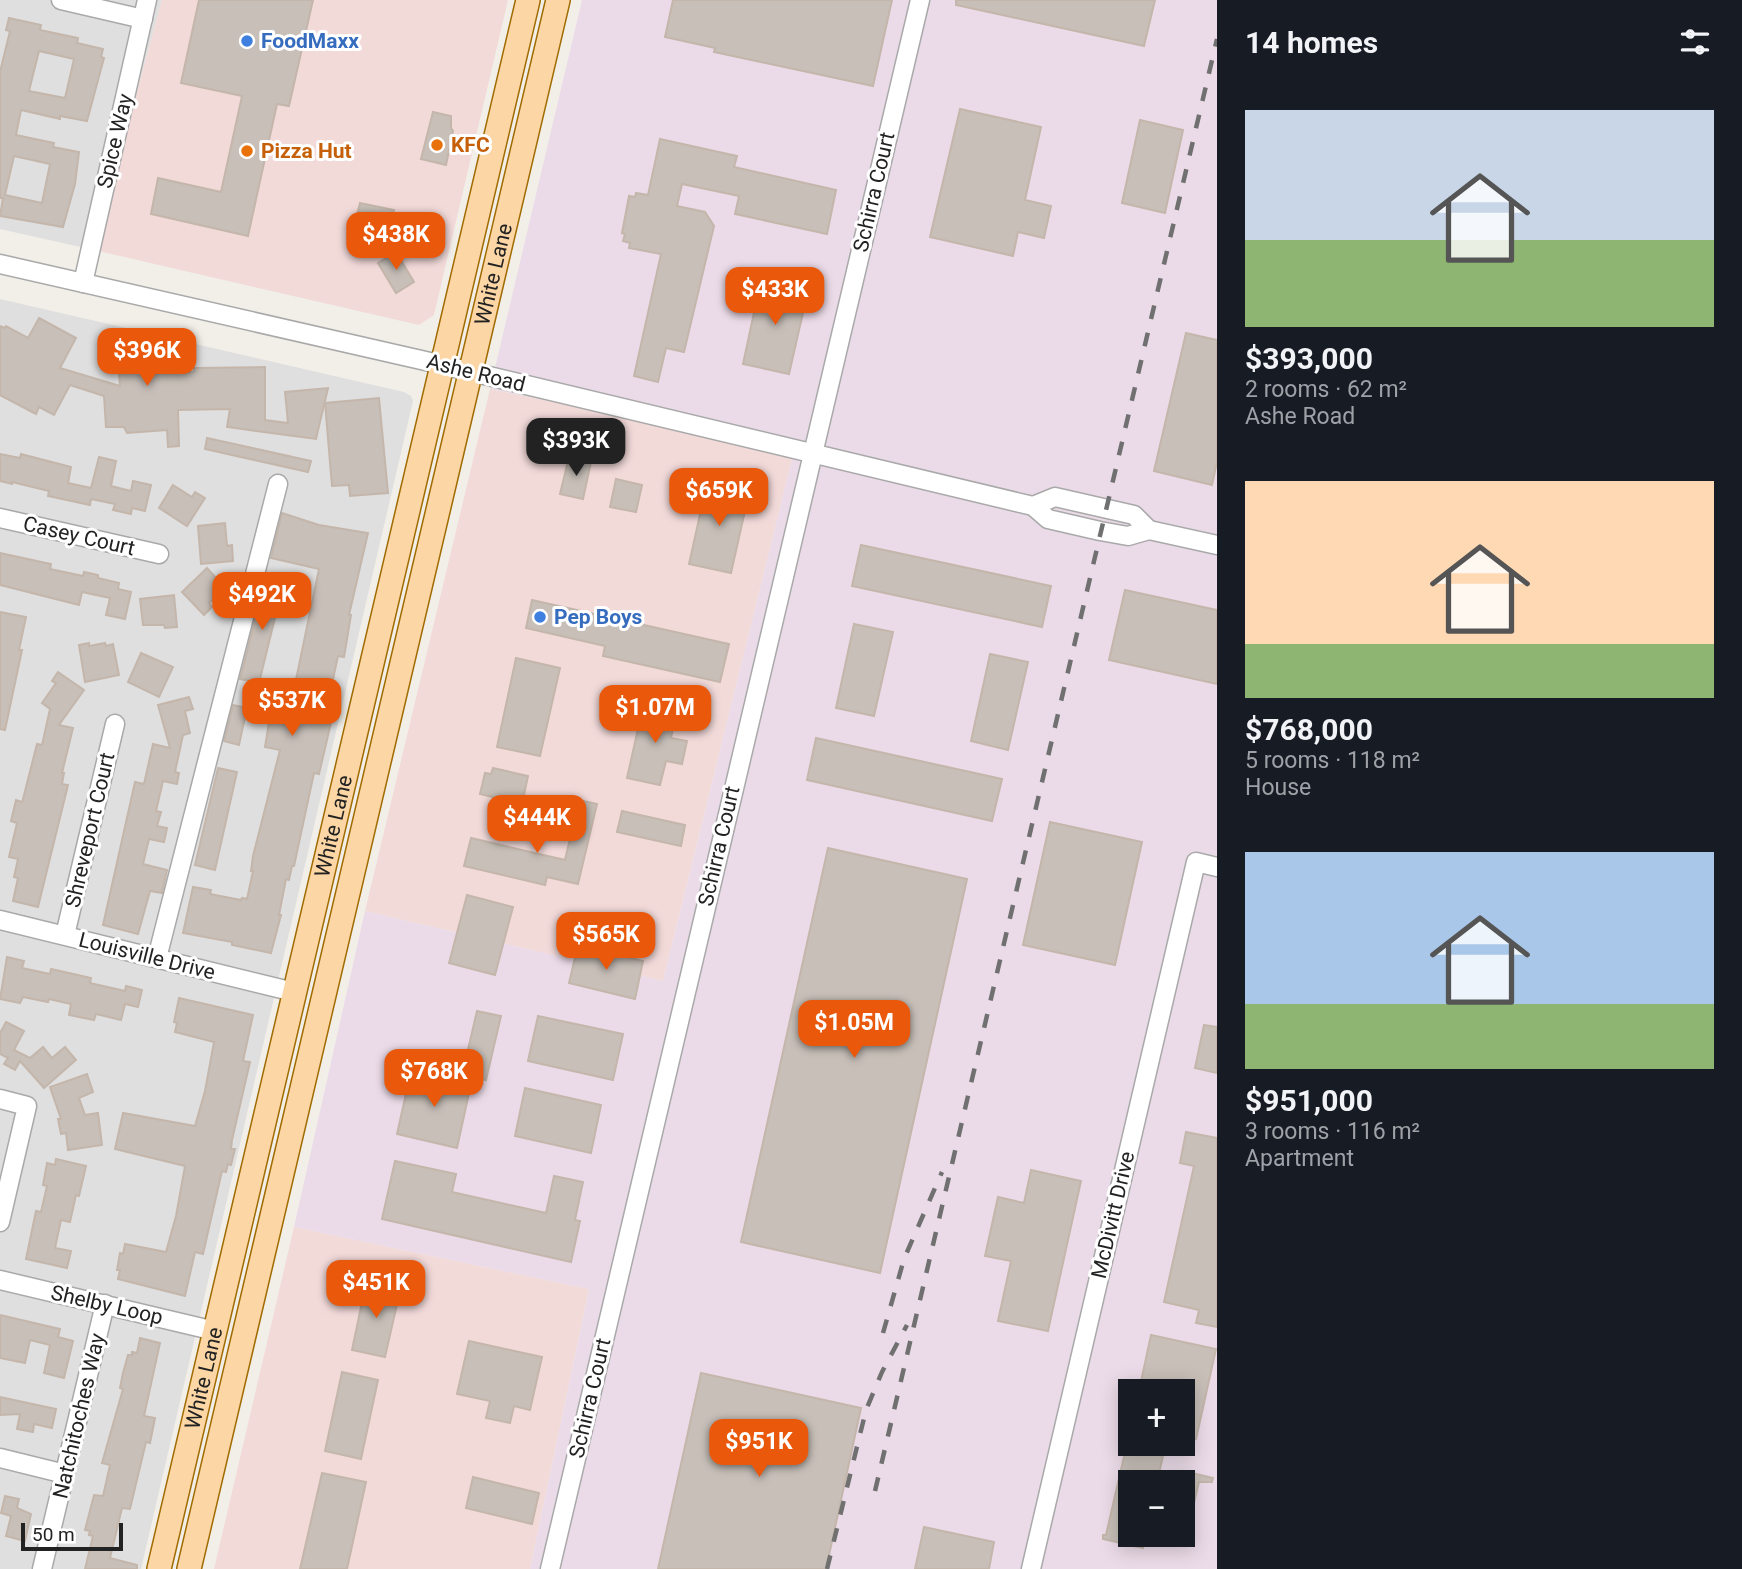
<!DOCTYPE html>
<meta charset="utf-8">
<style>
:root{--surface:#171b24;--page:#242831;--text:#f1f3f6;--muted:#9ea1a6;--accent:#ea580c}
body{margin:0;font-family:Roboto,sans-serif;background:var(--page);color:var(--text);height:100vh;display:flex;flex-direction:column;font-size:26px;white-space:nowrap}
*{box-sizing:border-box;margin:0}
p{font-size:23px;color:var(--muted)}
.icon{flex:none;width:38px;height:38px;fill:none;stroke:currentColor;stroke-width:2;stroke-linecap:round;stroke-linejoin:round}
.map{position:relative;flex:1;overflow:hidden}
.side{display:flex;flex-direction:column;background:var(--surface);width:525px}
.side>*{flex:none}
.buttons{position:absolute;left:1118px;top:1379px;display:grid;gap:14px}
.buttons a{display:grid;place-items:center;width:77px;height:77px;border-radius:0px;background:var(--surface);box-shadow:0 4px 18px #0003;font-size:35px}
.scale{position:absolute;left:21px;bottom:18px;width:102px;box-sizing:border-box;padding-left:7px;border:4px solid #222;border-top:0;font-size:19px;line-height:24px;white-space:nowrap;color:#222;-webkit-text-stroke:5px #fff;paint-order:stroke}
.price{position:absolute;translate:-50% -60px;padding:0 16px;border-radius:14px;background:var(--accent);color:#fff;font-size:23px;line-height:46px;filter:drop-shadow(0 2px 4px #0008)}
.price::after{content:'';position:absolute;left:50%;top:42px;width:21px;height:16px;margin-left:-10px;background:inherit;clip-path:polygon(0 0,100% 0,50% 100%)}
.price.on{background:#222;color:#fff}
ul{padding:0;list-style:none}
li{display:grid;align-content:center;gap:14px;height:371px;padding:0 28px}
li span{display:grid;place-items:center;height:217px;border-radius:0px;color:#555}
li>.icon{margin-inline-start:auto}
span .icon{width:126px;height:126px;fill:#fffc;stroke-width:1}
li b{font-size:30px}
h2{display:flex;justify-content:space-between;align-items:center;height:84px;padding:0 28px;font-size:30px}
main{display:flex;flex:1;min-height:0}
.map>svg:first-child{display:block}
.residential{fill:#e0dfdf}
.commercial{fill:#f2dad9}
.industrial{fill:#ebdbe8;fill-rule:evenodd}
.building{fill:#c7bfb8;stroke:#c4b6ab;stroke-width:2;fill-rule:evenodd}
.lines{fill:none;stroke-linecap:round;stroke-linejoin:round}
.minor-casing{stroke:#a9a9a9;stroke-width:21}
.major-casing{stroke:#a06b00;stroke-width:26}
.minor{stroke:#fff;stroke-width:18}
.major{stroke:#fcd6a4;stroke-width:23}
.rail{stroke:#707070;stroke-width:4.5;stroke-dasharray:14 14;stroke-linecap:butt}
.shop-dot{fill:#3f7fe0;stroke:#fff;stroke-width:2.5}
.food-dot{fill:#e8710a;stroke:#fff;stroke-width:2.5}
.labels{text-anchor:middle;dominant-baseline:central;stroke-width:6;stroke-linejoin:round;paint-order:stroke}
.shop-label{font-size:21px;font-weight:bold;fill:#366cbe;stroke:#fff;text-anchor:start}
.street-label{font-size:21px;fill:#222;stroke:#fff}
.food-label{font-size:21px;font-weight:bold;fill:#c56008;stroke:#fff;text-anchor:start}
</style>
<main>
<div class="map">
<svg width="1217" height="1569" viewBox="0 0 1217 1569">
<rect width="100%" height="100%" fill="#f2efe9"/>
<!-- residential -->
<g class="residential">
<polygon points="0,0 162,0 94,250 0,229"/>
<polygon points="0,299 404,392 411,396 413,401 141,1569 0,1569"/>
</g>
<!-- commercial -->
<g class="commercial">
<polygon points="162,0 508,0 434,315 419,325 94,250"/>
<polygon points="490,389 794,451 663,981 365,911"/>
<polygon points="294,1227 589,1289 530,1569 214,1569"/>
</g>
<!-- industrial -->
<path class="industrial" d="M582,0H1217V1569H530L589,1289L294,1227L365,911L663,981L794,451L490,389ZM1130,1391H1183V1444H1130ZM1130,1482H1183V1535H1130Z"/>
<!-- building -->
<g class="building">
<polygon points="199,0 313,0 289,106 277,104 248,236 151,214 158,178 221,192 242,96 181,83"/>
<polygon points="673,0 892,0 873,86 714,52 715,48 665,37"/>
<polygon points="956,0 1155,0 1144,46 956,5"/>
<path d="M9,18L41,25L40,30L78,38L77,43L103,49L101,57L104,58L87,121L60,116V119L21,110L16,135L54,143L53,147L79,152L75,184L63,227L0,216L3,198H0V72L10,31L6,30ZM39,51L74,59L65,98L29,91ZM14,156L50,164L42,203L5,195Z"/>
<polygon points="960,109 1041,127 1025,200 1051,206 1044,238 1018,232 1013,256 930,237"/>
<polygon points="433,112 451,116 451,128 453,131 446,165 421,159"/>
<polygon points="1140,120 1183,130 1165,213 1122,203"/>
<polygon points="660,139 737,156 734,167 836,190 827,234 735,214 739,196 682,184 677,206 705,212 714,226 684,352 666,348 658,382 634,376 661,254 629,248 630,243 623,241 625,234 622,233 629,196 635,197 636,193 648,195"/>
<polygon points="360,203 394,210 387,244 352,236"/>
<polygon points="396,252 414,282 396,293 378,263"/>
<polygon points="761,280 808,291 789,374 743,364"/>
<polygon points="39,318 76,338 60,368 120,386 117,345 157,342 159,373 194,372 194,368 265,367 265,420 288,423 285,392 328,388 316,439 227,427 230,409 178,410 179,446 168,447 167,430 127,433 124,427 106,427 104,396 70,385 54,415 39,407 36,414 0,395 0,326 5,328 6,326 28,338"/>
<polygon points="1186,333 1217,340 1217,462 1212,485 1154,471"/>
<polygon points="379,398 388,493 350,496 349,485 332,486 325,403"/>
<polygon points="207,438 311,461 308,472 205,449"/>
<polygon points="0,454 20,458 21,454 71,467 68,483 91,488 99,457 116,461 111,486 131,491 133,481 151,485 145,511 132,508 131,514 113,510 115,504 91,499 90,505 48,496 49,491 12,482 12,484 0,481"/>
<polygon points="569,457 591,462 583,499 560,494"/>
<polygon points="616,479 642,485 636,512 610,507"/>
<polygon points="707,483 749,493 731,573 689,564"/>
<polygon points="173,485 192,497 195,492 205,498 187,526 159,508"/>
<polygon points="282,513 319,525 368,533 349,615 351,615 344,657 338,656 330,693 333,693 330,708 334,709 327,740 319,774 314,773 294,866 292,866 289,880 286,879 279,915 281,915 271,953 232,945 232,942 183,933 193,887 211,890 210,894 241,900 242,898 247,899 253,871 251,871 253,856 280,750 265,747 269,722 271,723 272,715 288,718 319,569 271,558"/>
<polygon points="225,523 227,546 232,545 233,561 201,564 198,526"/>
<polygon points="861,545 1051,586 1042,627 852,586"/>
<polygon points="0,553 51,564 50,569 83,576 84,572 98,575 98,578 119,583 118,589 131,592 125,619 106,615 110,598 82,592 79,605 0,585"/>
<polygon points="207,568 225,588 209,603 212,607 204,615 182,592"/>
<polygon points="265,581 283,585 259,683 240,679"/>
<polygon points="1125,590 1217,610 1217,684 1109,660"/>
<polygon points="174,595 177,627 165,628 164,625 143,625 140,599"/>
<polygon points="532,600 729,644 720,682 603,656 605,646 526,628"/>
<polygon points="0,612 26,617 19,650 22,650 5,730 0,729"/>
<polygon points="854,624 893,632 874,716 836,708"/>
<polygon points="89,643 89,646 105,643 106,646 113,644 119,675 85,682 79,645"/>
<polygon points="141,653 173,667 159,697 128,682"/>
<polygon points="990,654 1028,662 1008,750 971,741"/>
<polygon points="516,658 560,668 540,756 497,747"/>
<polygon points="58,672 84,690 59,725 73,728 62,773 64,773 62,784 68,785 38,907 13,901 18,878 14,877 18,859 9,857 17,823 11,821 16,800 22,802 23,799 37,744 42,745 50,709 42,703 56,683 52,681"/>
<polygon points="189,697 193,709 185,711 190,733 183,735 175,772 179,773 177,784 163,781 156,811 161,812 157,826 167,828 164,842 149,839 143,864 167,870 162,893 150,891 138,934 103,925 135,782 144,784 153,744 170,748 158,705"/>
<polygon points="644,702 677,709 671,738 687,741 682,764 666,761 660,785 627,778"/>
<polygon points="233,705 247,708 239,745 224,741"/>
<polygon points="816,738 1002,779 992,821 807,780"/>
<polygon points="218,768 237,772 215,870 195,865"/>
<polygon points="493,768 528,776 522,804 480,794 485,773 491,774"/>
<polygon points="579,800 597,804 578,884 547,877 545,885 464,866 471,838 565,860"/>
<polygon points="622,811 685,825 681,846 617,832"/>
<polygon points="1050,822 1142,842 1115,965 1023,945"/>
<polygon points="828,848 967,879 880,1273 741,1242"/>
<polygon points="467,895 513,907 495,975 449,963"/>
<polygon points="578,945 643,961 635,999 569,983"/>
<polygon points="7,957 24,961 22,968 50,974 51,969 91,978 90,983 125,991 126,986 142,990 138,1007 125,1004 121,1020 96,1014 94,1020 69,1015 71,1004 49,999 48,1002 23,997 20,1003 0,999"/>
<polygon points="179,998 253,1015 243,1061 250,1062 232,1140 231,1149 235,1149 231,1165 228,1164 226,1172 222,1171 203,1254 195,1252 185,1296 118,1279 120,1270 117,1270 120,1253 123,1254 125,1244 166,1252 176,1216 185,1166 115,1149 123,1113 195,1126 205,1091 214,1042 175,1032 177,1023 174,1022"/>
<polygon points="477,1011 501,1016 486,1080 462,1075"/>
<polygon points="538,1016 623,1034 613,1080 528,1061"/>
<polygon points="6,1022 24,1031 14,1050 30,1058 43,1047 52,1058 65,1047 76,1060 44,1088 20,1061 15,1070 4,1064 8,1058 0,1054 0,1033"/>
<polygon points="1204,1025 1217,1027 1217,1073 1195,1068"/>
<polygon points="411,1071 471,1084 457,1148 397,1134"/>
<polygon points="87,1074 93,1092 79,1098 85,1115 98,1113 102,1145 68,1150 66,1133 61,1134 58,1119 61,1119 50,1087"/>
<polygon points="525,1088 601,1105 591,1153 515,1136"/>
<polygon points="1186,1132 1217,1138 1217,1327 1196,1323 1199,1310 1164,1302 1194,1166 1180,1163"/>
<polygon points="56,1159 86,1166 79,1196 76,1195 70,1222 61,1220 55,1248 71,1251 67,1268 26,1259 36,1211 41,1212 47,1186 43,1185 47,1163 55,1165"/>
<polygon points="395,1161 456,1174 452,1192 546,1213 554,1176 583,1182 575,1220 580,1221 571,1262 382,1219"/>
<polygon points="1031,1170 1081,1181 1048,1331 998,1321 1011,1261 985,1256 998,1197 1024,1203"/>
<polygon points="366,1283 400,1291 385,1357 352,1350"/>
<polygon points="0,1315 60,1329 58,1337 73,1341 64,1378 44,1373 50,1345 30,1340 25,1363 0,1358"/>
<polygon points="1151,1335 1216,1349 1196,1439 1183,1437 1183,1391 1139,1391"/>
<polygon points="140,1338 160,1343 144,1416 155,1418 150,1443 146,1442 130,1509 122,1508 110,1558 137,1565 137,1569 85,1569 93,1536 89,1535 90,1531 85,1530 94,1495 103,1496 110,1465 102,1463 123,1389 120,1388 123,1373 128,1355 132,1355 132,1352 137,1353"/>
<polygon points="469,1341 542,1357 530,1410 514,1406 510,1423 486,1418 490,1401 457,1394"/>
<polygon points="342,1372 378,1380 361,1459 325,1451"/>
<polygon points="701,1373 861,1408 826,1569 658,1569"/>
<polygon points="0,1397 56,1409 52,1428 34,1424 33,1432 17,1429 20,1414 0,1415"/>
<polygon points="1126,1448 1163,1456 1157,1482 1130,1482 1130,1535 1146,1535 1143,1548 1103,1539 1103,1535 1106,1535"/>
<polygon points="1183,1471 1213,1478 1212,1482 1199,1482 1187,1532 1183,1532 1183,1482 1180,1482"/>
<polygon points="322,1473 366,1482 347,1569 300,1569"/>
<polygon points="473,1477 539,1493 532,1524 466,1508"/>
<polygon points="5,1496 19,1499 17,1508 31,1514 25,1541 6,1536 11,1516 1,1513"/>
<polygon points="924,1527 994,1542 989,1569 915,1569"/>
<polygon points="1154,1535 1187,1535 1184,1546 1154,1539"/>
</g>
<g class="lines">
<defs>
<g id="minor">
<polyline points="61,0 143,19"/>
<polyline points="0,264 430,362 1033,506 1048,519 1100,531 1128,536 1149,530 1217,545"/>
<polyline points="83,283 147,0"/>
<polyline points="1033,506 1055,497 1134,515 1149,530"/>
<polyline points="0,518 159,554"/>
<polyline points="0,920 294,992"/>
<polyline points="65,935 115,724"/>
<polyline points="157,958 278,484"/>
<polyline points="0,1099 27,1106 0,1222"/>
<polyline points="0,1280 215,1331"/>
<polyline points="0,1458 65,1474"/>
<polyline points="42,1569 105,1304"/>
<polyline points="550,1569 920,0"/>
<polyline points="1031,1569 1196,862 1217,867"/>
</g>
<g id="major">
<path id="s1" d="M159,1569L528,0"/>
<path id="s2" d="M189,1569L558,0"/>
</g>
</defs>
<!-- minor casing -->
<use href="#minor" class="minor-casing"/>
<!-- major casing -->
<use href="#major" class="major-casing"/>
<!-- minor -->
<use href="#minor" class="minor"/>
<!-- major -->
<use href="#major" class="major"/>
<!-- rail -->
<g class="rail">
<polyline points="883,1333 904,1259 942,1172"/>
<polyline points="875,1491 1217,39"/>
<polyline points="827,1569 866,1410 882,1372 907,1325"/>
</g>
</g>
<!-- markers -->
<g class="shop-dot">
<circle cx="247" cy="41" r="7"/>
<circle cx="540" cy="617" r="7"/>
</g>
<g class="food-dot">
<circle cx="437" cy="145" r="7"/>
<circle cx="247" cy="151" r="7"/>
</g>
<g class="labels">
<!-- shop labels -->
<g class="shop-label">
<text x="261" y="41">FoodMaxx</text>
<text x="554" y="617">Pep Boys</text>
</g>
<!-- street labels -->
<g class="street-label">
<text transform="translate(115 141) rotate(-77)">Spice Way</text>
<text transform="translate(874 192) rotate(-77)">Schirra Court</text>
<text stroke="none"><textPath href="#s2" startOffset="1330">White Lane</textPath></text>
<text transform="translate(476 373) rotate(14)">Ashe Road</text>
<text transform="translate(79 536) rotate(13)">Casey Court</text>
<text stroke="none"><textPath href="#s1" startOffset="763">White Lane</textPath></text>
<text transform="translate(90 830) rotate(-77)">Shreveport Court</text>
<text transform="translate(719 846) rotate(-77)">Schirra Court</text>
<text transform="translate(147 956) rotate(14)">Louisville Drive</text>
<text transform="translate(1113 1215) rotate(-77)">McDivitt Drive</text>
<text transform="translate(107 1305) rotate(13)">Shelby Loop</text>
<text stroke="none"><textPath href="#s1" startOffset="196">White Lane</textPath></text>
<text transform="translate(590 1398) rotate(-77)">Schirra Court</text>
<text transform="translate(79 1416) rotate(-77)">Natchitoches Way</text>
</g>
<!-- food labels -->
<g class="food-label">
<text x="451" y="145">KFC</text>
<text x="261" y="151">Pizza Hut</text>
</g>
</g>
</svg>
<div class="buttons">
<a>+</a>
<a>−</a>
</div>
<div class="scale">50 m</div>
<b class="price" style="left:396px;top:272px">$438K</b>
<b class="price" style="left:775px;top:327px">$433K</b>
<b class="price" style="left:147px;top:388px">$396K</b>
<b class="price on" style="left:576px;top:478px">$393K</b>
<b class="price" style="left:719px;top:528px">$659K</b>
<b class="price" style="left:262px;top:632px">$492K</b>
<b class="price" style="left:292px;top:738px">$537K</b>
<b class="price" style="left:655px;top:745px">$1.07M</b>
<b class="price" style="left:537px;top:855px">$444K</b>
<b class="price" style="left:606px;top:972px">$565K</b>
<b class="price" style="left:854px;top:1060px">$1.05M</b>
<b class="price" style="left:434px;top:1109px">$768K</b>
<b class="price" style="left:376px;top:1320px">$451K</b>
<b class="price" style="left:759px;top:1479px">$951K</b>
</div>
<section class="side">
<h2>14 homes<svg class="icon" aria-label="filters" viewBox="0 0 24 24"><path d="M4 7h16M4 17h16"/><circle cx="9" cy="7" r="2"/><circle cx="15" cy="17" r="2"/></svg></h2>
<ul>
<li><span style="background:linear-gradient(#c9d6e8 60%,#8fb573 0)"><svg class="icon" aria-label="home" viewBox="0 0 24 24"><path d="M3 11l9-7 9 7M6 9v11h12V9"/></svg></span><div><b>$393,000</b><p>2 rooms · 62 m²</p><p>Ashe Road</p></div></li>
<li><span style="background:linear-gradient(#ffd9b3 75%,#8fb573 0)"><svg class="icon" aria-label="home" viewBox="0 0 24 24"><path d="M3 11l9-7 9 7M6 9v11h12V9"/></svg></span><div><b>$768,000</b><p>5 rooms · 118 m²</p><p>House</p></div></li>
<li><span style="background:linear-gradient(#a9c7e8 70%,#8fb573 0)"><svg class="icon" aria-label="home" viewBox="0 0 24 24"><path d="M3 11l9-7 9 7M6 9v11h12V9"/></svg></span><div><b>$951,000</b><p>3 rooms · 116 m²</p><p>Apartment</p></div></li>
</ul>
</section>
</main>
